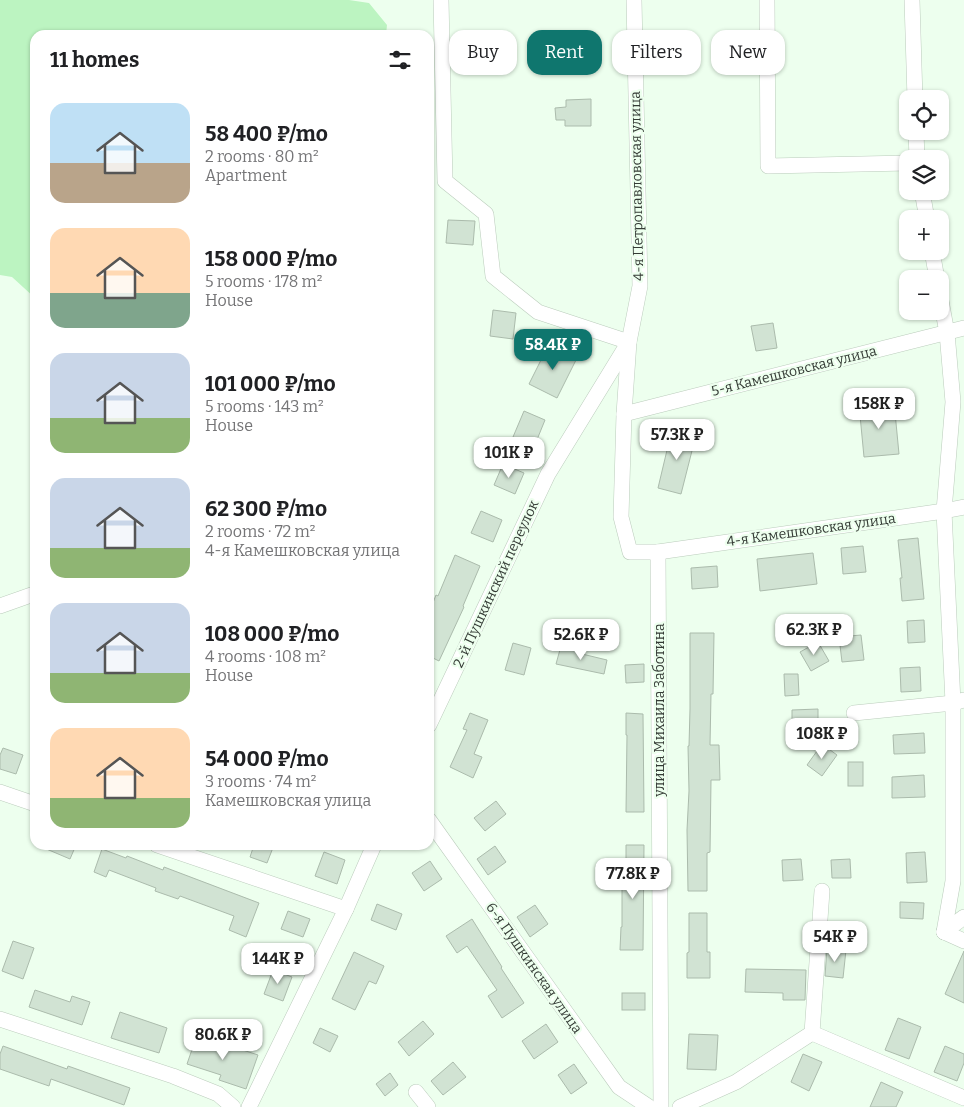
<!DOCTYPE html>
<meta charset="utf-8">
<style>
:root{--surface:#fff;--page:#f2f2f2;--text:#202124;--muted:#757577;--accent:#0f766e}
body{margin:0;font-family:Bitter,serif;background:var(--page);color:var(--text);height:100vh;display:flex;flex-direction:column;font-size:19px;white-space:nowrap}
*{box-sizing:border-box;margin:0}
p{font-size:16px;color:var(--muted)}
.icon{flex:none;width:28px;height:28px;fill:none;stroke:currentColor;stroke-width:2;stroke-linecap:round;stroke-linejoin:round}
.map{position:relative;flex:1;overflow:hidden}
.sheet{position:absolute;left:30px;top:30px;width:404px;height:820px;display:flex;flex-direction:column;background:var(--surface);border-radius:15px;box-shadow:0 1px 4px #0004}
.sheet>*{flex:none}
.hud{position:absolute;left:449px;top:30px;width:440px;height:45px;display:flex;gap:10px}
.controls{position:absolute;left:899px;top:90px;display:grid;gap:10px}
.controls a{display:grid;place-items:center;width:50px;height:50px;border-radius:10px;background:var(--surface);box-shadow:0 1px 4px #0004;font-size:25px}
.price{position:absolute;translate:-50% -42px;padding:0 11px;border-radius:10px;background:#fff;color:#222;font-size:16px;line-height:32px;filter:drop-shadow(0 1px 2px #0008)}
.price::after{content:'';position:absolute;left:50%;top:30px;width:15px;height:11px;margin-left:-8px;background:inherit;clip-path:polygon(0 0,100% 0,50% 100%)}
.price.active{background:var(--accent);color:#fff}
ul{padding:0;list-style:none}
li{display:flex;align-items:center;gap:15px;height:125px;padding:0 20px}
li span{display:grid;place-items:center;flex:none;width:140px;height:100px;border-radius:15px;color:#555}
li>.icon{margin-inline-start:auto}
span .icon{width:60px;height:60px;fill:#fffc;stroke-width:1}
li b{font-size:21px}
h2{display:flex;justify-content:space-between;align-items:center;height:60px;padding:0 20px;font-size:21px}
.chip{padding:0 18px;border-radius:15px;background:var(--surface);box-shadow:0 1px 4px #0004;font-size:18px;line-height:45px}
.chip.active{background:var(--accent);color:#fff}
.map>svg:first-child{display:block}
.green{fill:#bcf4c1}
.building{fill:#d1e3d3;stroke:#abbbac}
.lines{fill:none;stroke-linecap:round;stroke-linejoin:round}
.minor-casing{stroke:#bbccbc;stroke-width:16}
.minor{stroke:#fff;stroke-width:15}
.labels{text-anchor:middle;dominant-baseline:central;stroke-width:4.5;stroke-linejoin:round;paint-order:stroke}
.street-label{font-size:14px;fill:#343b35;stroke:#edffee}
</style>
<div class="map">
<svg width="964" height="1107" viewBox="0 0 964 1107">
<rect width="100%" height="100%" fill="#edffee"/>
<!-- green -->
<polygon class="green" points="0,0 349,0 369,3 387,25 386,35 35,35 35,298 12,277 0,275"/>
<!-- building -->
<g class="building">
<polygon points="591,99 591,126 565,126 565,120 556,120 555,108 566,107 566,100"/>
<polygon points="448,220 475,221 473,245 446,243"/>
<polygon points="493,310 516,313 513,339 490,336"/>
<polygon points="773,323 777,348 756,351 751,326"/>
<polygon points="549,344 577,358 557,398 529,384"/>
<polygon points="894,402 899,454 864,457 859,405"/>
<polygon points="524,411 545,420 534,447 513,437"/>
<polygon points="672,429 696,435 681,494 658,488"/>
<polygon points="503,464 524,473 515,494 494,485"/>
<polygon points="481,511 502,520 493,542 471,533"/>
<polygon points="918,538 924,599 902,601 900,578 902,578 898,540"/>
<polygon points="863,546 866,572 843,574 841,548"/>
<polygon points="813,553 817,584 760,591 757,559"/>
<polygon points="455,555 480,566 463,606 464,607 439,661 429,656 429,613 436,595 438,596"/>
<polygon points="717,566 718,587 692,589 691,568"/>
<polygon points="924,620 925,642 908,643 907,621"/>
<polygon points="690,633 714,633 713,694 711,694 710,745 719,745 720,780 711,780 710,852 707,853 707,891 688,891 687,830 689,791 688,746 689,746 690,709"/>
<polygon points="861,635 864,660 842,662 839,637"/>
<polygon points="818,642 829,661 811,671 800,652"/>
<polygon points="513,643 531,648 524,675 505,670"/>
<polygon points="561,646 583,651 582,654 607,660 604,674 556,664"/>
<polygon points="644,664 644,682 626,683 625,665"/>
<polygon points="920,667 921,691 901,692 900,668"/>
<polygon points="784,674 798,674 799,695 785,696"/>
<polygon points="818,709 818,729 792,730 792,710"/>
<polygon points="470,713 488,720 474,754 482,757 473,778 450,767 467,730 463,729"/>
<polygon points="626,713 643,714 644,812 626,812 627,735 626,735"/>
<polygon points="924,733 925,753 894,754 893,735"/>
<polygon points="822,744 837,755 822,776 807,765"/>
<polygon points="3,748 23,755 16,774 0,769 0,755"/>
<rect x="848" y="762" width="15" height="24"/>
<polygon points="924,775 925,797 892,798 892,777"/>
<polygon points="496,801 506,814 485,831 474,818"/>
<polygon points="37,845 76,845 70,859"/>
<polygon points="254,845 274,845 267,863 250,857"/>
<polygon points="626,845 644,845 643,950 620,950 621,927 622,927 622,888 626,888"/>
<polygon points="495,846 506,862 488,875 477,859"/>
<polygon points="102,849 126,858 127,856 163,870 164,867 259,903 246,937 229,930 234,916 180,896 178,899 155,891 156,888 109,870 106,877 94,872"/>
<polygon points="324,852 345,860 337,884 315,876"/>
<polygon points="925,852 927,882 907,883 906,853"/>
<polygon points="801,859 803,880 783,881 782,860"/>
<polygon points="850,859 851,878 832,878 831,860"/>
<polygon points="430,861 442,879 424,891 412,873"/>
<polygon points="900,902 924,903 923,919 900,918"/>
<polygon points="377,904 402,914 396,930 371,920"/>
<polygon points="535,905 548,924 530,937 517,917"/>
<polygon points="288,911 310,919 303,937 281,929"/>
<polygon points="689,913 707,913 707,952 710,952 710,978 687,978 687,953 689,952"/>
<polygon points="472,919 502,967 501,968 524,1003 502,1018 488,996 497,990 467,946 457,953 446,936"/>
<polygon points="13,941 34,948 23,979 2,971"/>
<polygon points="827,948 846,950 843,978 825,976"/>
<polygon points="964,951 964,1003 945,994"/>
<polygon points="354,952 384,966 376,984 369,981 355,1010 332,999"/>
<polygon points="746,969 806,970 805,1000 783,1000 783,993 745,992"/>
<polygon points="273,970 292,977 283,1001 264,994"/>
<polygon points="35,990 70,1002 72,996 90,1002 82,1025 29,1007"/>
<rect x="622" y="993" width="23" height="17"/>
<polygon points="120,1012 167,1028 159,1053 111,1038"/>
<polygon points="898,1018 921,1027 909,1059 885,1050"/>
<polygon points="423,1021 434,1034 409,1056 398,1042"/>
<polygon points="546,1024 558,1042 534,1059 522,1041"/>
<polygon points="320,1028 338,1036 330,1052 313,1043"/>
<polygon points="689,1034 718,1035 716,1070 687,1069"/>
<polygon points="197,1035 258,1055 246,1089 219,1080 221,1075 187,1064"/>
<polygon points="3,1046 67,1069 68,1066 130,1088 124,1105 51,1079 49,1086 0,1069 0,1054"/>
<polygon points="945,1046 964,1054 964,1063 957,1081 934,1072"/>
<polygon points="803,1054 822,1062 809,1091 791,1082"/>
<polygon points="453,1062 466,1077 443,1095 431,1081"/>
<polygon points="574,1064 587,1083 571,1094 558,1075"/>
<polygon points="390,1073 398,1085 385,1096 376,1084"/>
<polygon points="881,1082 903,1092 896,1107 870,1107"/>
</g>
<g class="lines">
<defs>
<g id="minor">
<polyline points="441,0 445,181 486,214 493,276 538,312 629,342"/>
<polyline points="634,0 640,286 629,342 624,414 621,517 630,552 658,552 661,1107"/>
<polyline points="767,0 768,166 908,163"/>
<polyline points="912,0 915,99"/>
<polyline points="916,131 917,159"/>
<polyline points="922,191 927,219"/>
<polyline points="932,251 937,279"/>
<polyline points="940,295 947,333 953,402 944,511 953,703 953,881 944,932"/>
<polyline points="624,414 964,328"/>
<polyline points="658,552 944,511 964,507"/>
<polyline points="0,606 31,595 35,597"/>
<polyline points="854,713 953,703 964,700"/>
<polyline points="429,725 548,474 627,345"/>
<polyline points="0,792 35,804"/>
<polyline points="429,820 619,1087 649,1107"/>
<polyline points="157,845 346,909"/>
<polyline points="944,932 964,917"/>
<polyline points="944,932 964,941"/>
<polyline points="0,1019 173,1076 218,1094 233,1107"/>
<polyline points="812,1033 964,1098"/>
<polyline points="812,1033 822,891"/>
<polyline points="416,1092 428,1107"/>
<polyline points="249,1107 346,909 374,845"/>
<polyline points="680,1107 736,1082 812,1033"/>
</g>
</defs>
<!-- minor casing -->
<use href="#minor" class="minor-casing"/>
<!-- minor -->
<use href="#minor" class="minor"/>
</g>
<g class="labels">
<!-- street labels -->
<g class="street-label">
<text transform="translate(637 186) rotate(-91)">4-я Петропавловская улица</text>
<text transform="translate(794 371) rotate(-14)">5-я Камешковская улица</text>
<text transform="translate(811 530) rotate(-8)">4-я Камешковская улица</text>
<text transform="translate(496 584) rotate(-65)">2-й Пушкинский переулок</text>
<text transform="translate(659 710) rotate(-90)">улица Михаила Заботина</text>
<text transform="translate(534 968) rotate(55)">6-я Пушкинская улица</text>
</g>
</g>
</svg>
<div class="controls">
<a><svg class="icon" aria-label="locate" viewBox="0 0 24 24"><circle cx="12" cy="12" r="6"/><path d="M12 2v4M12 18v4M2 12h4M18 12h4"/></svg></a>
<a><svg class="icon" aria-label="layers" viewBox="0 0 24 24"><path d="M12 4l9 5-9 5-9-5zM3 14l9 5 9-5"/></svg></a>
<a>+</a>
<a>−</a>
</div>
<b class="price active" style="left:553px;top:371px">58.4K ₽</b>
<b class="price" style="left:879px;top:430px">158K ₽</b>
<b class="price" style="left:677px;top:461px">57.3K ₽</b>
<b class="price" style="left:509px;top:479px">101K ₽</b>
<b class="price" style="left:814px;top:656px">62.3K ₽</b>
<b class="price" style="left:581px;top:661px">52.6K ₽</b>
<b class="price" style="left:822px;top:760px">108K ₽</b>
<b class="price" style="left:633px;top:900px">77.8K ₽</b>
<b class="price" style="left:835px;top:963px">54K ₽</b>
<b class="price" style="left:278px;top:985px">144K ₽</b>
<b class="price" style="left:223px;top:1061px">80.6K ₽</b>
<div class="hud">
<a class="chip">Buy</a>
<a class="chip active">Rent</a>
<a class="chip">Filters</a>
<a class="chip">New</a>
</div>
<section class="sheet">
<h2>11 homes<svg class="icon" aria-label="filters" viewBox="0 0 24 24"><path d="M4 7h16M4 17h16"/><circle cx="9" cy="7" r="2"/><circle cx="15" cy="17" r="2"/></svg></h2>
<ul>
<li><span style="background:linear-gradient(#bfe0f5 60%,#b9a48a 0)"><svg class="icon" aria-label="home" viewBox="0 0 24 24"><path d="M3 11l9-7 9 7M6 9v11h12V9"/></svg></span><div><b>58 400 ₽/mo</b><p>2 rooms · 80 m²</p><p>Apartment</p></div></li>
<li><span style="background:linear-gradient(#ffd9b3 65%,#7fa58c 0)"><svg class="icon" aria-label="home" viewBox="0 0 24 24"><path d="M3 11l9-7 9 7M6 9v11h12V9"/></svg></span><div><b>158 000 ₽/mo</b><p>5 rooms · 178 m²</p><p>House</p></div></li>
<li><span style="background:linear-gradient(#c9d6e8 65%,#8fb573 0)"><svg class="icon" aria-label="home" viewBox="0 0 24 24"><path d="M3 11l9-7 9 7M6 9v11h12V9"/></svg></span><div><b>101 000 ₽/mo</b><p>5 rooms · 143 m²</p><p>House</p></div></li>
<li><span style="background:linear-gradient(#c9d6e8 70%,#8fb573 0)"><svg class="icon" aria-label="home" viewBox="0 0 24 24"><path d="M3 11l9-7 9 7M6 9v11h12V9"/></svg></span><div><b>62 300 ₽/mo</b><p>2 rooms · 72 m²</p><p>4-я Камешковская улица</p></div></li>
<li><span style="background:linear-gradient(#c9d6e8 70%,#8fb573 0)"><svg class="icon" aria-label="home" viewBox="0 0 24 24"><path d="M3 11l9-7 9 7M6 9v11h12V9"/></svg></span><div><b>108 000 ₽/mo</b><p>4 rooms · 108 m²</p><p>House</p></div></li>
<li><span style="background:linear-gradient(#ffd9b3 70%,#8fb573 0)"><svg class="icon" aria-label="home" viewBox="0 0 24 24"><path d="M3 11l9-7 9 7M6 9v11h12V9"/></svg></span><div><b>54 000 ₽/mo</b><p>3 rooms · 74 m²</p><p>Камешковская улица</p></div></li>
</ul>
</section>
</div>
